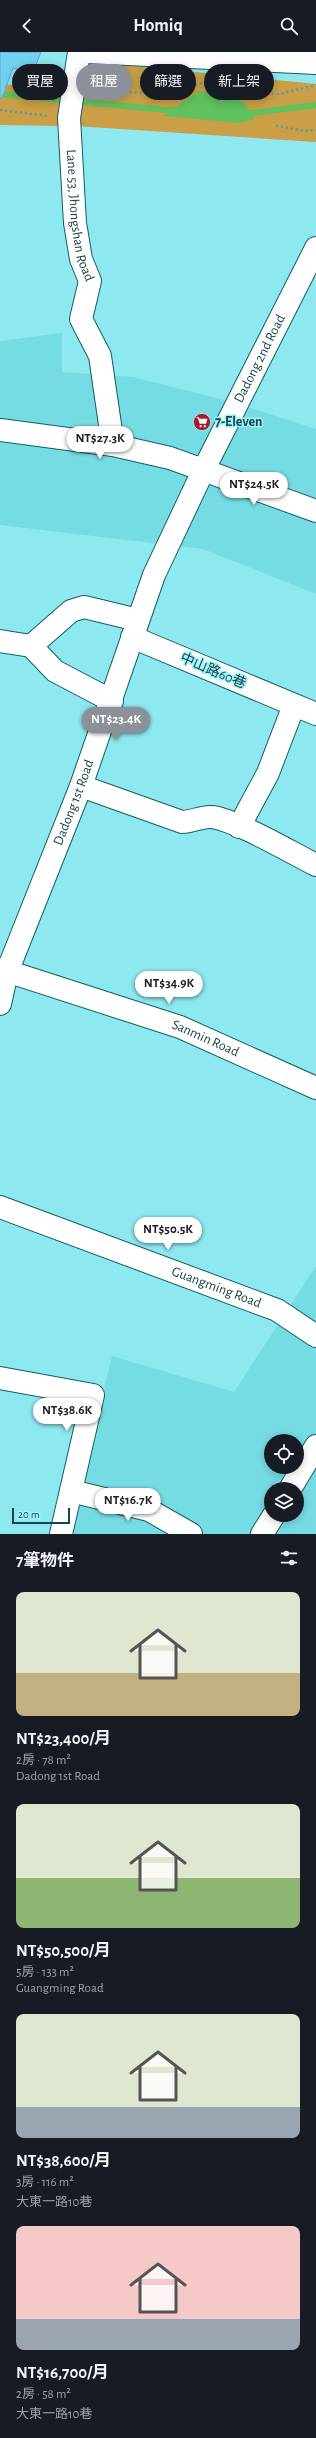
<!DOCTYPE html>
<html lang="zh-TW">
<meta charset="utf-8">
<style>
:root{--surface:#171b24;--page:#242831;--text:#f1f3f6;--muted:#9ea1a6;--accent:#8c9099}
body{margin:0;font-family:"Alegreya Sans","Noto Sans TC",sans-serif;background:var(--page);color:var(--text);height:100vh;display:flex;flex-direction:column;font-size:15px;white-space:nowrap}
*{box-sizing:border-box;margin:0}
p{font-size:13px;color:var(--muted)}
.icon{flex:none;width:22px;height:22px;fill:none;stroke:currentColor;stroke-width:2;stroke-linecap:round;stroke-linejoin:round}
.map{position:relative;height:1482px;overflow:hidden}
.details{display:flex;flex-direction:column;background:var(--surface);flex:1}
.details>*{flex:none}
.banner{position:absolute;left:12px;top:12px;width:292px;height:36px;display:flex;gap:8px}
.tools{position:absolute;left:264px;top:1382px;display:grid;gap:8px}
.tools a{display:grid;place-items:center;width:40px;height:40px;border-radius:50%;background:var(--surface);box-shadow:0 2px 10px #0003;font-size:20px}
.scale{position:absolute;left:12px;bottom:10px;width:58px;box-sizing:border-box;padding-left:4px;border:2px solid #1c4346;border-top:0;font-size:11px;line-height:14px;white-space:nowrap;color:#1c4346;-webkit-text-stroke:3px #9af5fd;paint-order:stroke}
.price{position:absolute;translate:-50% -34px;padding:0 9px;border-radius:14px;background:#fff;color:#222;font-size:13px;line-height:26px;filter:drop-shadow(0 1px 2px #0008)}
.price::after{content:'';position:absolute;left:50%;top:24px;width:12px;height:9px;margin-left:-6px;background:inherit;clip-path:polygon(0 0,100% 0,50% 100%)}
.price.selected{background:var(--accent);color:#fff}
ul{padding:0;list-style:none}
li{display:grid;align-content:center;gap:8px;height:212px;padding:0 16px}
li span{display:grid;place-items:center;height:124px;border-radius:8px;color:#555}
li>.icon{margin-inline-start:auto}
span .icon{width:72px;height:72px;fill:#fffc;stroke-width:1}
li b{font-size:17px}
h2{display:flex;justify-content:space-between;align-items:center;height:48px;padding:0 16px;font-size:17px}
.chip{padding:0 14px;border-radius:18px;background:var(--surface);box-shadow:0 2px 10px #0003;font-size:14px;line-height:36px}
.chip.selected{background:var(--accent);color:#fff}
header{display:flex;justify-content:space-between;align-items:center;height:52px;padding:0 16px;background:var(--surface);font-size:18px;font-weight:700}
.map>svg:first-child{display:block}
.built{fill:#76dce4;fill-rule:evenodd}
.green{fill:#ca9f47}
.water{fill:#60c15d}
.lines{fill:none;stroke-linecap:round;stroke-linejoin:round}
.stream{stroke:#60c15d;stroke-width:6}
.building{fill:#74d0f0;stroke:#5aaac5}
.minor-casing{stroke:#115f65;stroke-width:24}
.major-casing{stroke:#115f65;stroke-width:24}
.path{stroke:#599ba1;stroke-width:2.5;stroke-dasharray:2 3;stroke-linecap:butt}
.minor{stroke:#fff;stroke-width:22}
.major{stroke:#fff;stroke-width:22}
.labels{text-anchor:middle;dominant-baseline:central;stroke-width:3;stroke-linejoin:round;paint-order:stroke}
.street-label{font-size:14px;fill:#1c4346;stroke:#9af5fd}
.poi-label{font-size:14px;font-weight:bold;fill:#1c4346;stroke:#9af5fd;text-anchor:start}
</style>
<header><svg class="icon" aria-label="back" viewBox="0 0 24 24"><path d="M15 5l-7 7 7 7"/></svg>Homiq<svg class="icon" aria-label="search" viewBox="0 0 24 24"><circle cx="10" cy="10" r="6"/><path d="M15 15l6 6"/></svg></header>
<div class="map">
<svg width="316" height="1482" viewBox="0 0 316 1482">
<rect width="100%" height="100%" fill="#8de8f0"/>
<!-- built -->
<g class="built">
<polygon points="62,281 62,320 134,325 232,350 316,377 316,542 203,497 0,473 0,289"/>
<path d="M316,1214V1482H70L112,1304L234,1340ZM271,1389H297V1415H271ZM271,1437H297V1463H271Z"/>
</g>
<!-- green -->
<g class="green">
<polygon points="84,9 316,32 316,90 75,74"/>
<polygon points="0,32 64,37 58,74 0,73"/>
</g>
<!-- water -->
<polygon class="water" points="199,39 221,41 245,51 254,67 239,71 163,64"/>
<g class="lines">
<!-- stream -->
<g class="stream">
<polyline points="0,42 177,59"/>
<polyline points="244,62 316,53"/>
</g>
</g>
<!-- building -->
<polygon class="building" points="0,0 41,0 32,23 13,16 2,46 0,46"/>
<g class="lines">
<defs>
<g id="minor">
<path id="s1" d="M79,0L69,66L75,171L81,207L90,229L81,267L100,304L113,393"/>
<polyline points="87,0 316,11"/>
<polyline points="132,585 316,662"/>
<polyline points="0,589 31,594 55,619 112,649"/>
<polyline points="31,594 71,559 84,555 138,568"/>
<path d="M81,734L182,770C192,770 202,764 212,765C236,768 292,801 316,813"/>
<polyline points="239,775 268,721 294,653"/>
<path id="s2" d="M0,917L180,975L316,1036"/>
<path id="s3" d="M0,952L7,920L81,734L154,523L204,417L316,196"/>
<path id="s4" d="M0,1155L277,1258L316,1284"/>
<polyline points="0,1326 93,1343 61,1482"/>
<polyline points="71,1439 149,1458 191,1482"/>
</g>
<g id="major">
<polyline points="0,378 113,393 170,406 316,459"/>
<polyline points="290,1437 316,1394"/>
<polyline points="262,1482 274,1463"/>
</g>
</defs>
<!-- minor casing -->
<use href="#minor" class="minor-casing"/>
<!-- major casing -->
<use href="#major" class="major-casing"/>
<!-- path -->
<g class="path">
<polyline points="95,37 142,41 171,46 185,34 216,29 240,41 279,42 316,33"/>
<polyline points="0,58 49,64"/>
<polyline points="276,74 307,79 316,78"/>
</g>
<!-- minor -->
<use href="#minor" class="minor"/>
<!-- major -->
<use href="#major" class="major"/>
</g>
<!-- icons -->
<defs>
<symbol id="supermarket-disc" viewBox="-11 -11 22 22"><circle r="9.5" fill="#ad1928" stroke="#9af5fd"/><path d="M-6-5.5h2.5l.6 2H6L4.5 2H-2.5L-4.4-4H-6ZM-1.5 3.2a1.3 1.3 0 1 0 .1 0ZM3 3.2a1.3 1.3 0 1 0 .1 0Z" fill="#fff"/></symbol>
</defs>
<g fill-rule="evenodd">
<use href="#supermarket-disc" x="192" y="360" width="20" height="20"/>
</g>
<g class="labels">
<!-- street labels -->
<g class="street-label">
<text stroke="none"><textPath href="#s1" startOffset="165">Lane 53, Jhongshan Road</textPath></text>
<text stroke="none"><textPath href="#s3" startOffset="697">Dadong 2nd Road</textPath></text>
<text transform="translate(213 619) rotate(23)">中山路60巷</text>
<text stroke="none"><textPath href="#s3" startOffset="215">Dadong 1st Road</textPath></text>
<text stroke="none"><textPath href="#s2" startOffset="217">Sanmin Road</textPath></text>
<text stroke="none"><textPath href="#s4" startOffset="231">Guangming Road</textPath></text>
</g>
<!-- poi labels -->
<g class="poi-label">
<text x="215" y="370">7-Eleven</text>
</g>
</g>
</svg>
<div class="tools">
<a><svg class="icon" aria-label="locate" viewBox="0 0 24 24"><circle cx="12" cy="12" r="6"/><path d="M12 2v4M12 18v4M2 12h4M18 12h4"/></svg></a>
<a><svg class="icon" aria-label="layers" viewBox="0 0 24 24"><path d="M12 4l9 5-9 5-9-5zM3 14l9 5 9-5"/></svg></a>
</div>
<div class="scale">20 m</div>
<b class="price" style="left:100px;top:408px">NT$27.3K</b>
<b class="price" style="left:254px;top:454px">NT$24.5K</b>
<b class="price selected" style="left:116px;top:689px">NT$23.4K</b>
<b class="price" style="left:169px;top:953px">NT$34.9K</b>
<b class="price" style="left:168px;top:1199px">NT$50.5K</b>
<b class="price" style="left:67px;top:1380px">NT$38.6K</b>
<b class="price" style="left:128px;top:1470px">NT$16.7K</b>
<div class="banner">
<a class="chip">買屋</a>
<a class="chip selected">租屋</a>
<a class="chip">篩選</a>
<a class="chip">新上架</a>
</div>
</div>
<section class="details">
<h2>7筆物件<svg class="icon" aria-label="filters" viewBox="0 0 24 24"><path d="M4 7h16M4 17h16"/><circle cx="9" cy="7" r="2"/><circle cx="15" cy="17" r="2"/></svg></h2>
<ul>
<li><span style="background:linear-gradient(#dfe7d0 65%,#c2b280 0)"><svg class="icon" aria-label="home" viewBox="0 0 24 24"><path d="M3 11l9-7 9 7M6 9v11h12V9"/></svg></span><div><b>NT$23,400/月</b><p>2房 · 78 m²</p><p>Dadong 1st Road</p></div></li>
<li><span style="background:linear-gradient(#dfe7d0 60%,#8fb573 0)"><svg class="icon" aria-label="home" viewBox="0 0 24 24"><path d="M3 11l9-7 9 7M6 9v11h12V9"/></svg></span><div><b>NT$50,500/月</b><p>5房 · 133 m²</p><p>Guangming Road</p></div></li>
<li><span style="background:linear-gradient(#dfe7d0 75%,#9aa5b1 0)"><svg class="icon" aria-label="home" viewBox="0 0 24 24"><path d="M3 11l9-7 9 7M6 9v11h12V9"/></svg></span><div><b>NT$38,600/月</b><p>3房 · 116 m²</p><p>大東一路10巷</p></div></li>
<li><span style="background:linear-gradient(#f6c9c9 75%,#9aa5b1 0)"><svg class="icon" aria-label="home" viewBox="0 0 24 24"><path d="M3 11l9-7 9 7M6 9v11h12V9"/></svg></span><div><b>NT$16,700/月</b><p>2房 · 58 m²</p><p>大東一路10巷</p></div></li>
</ul>
</section>
